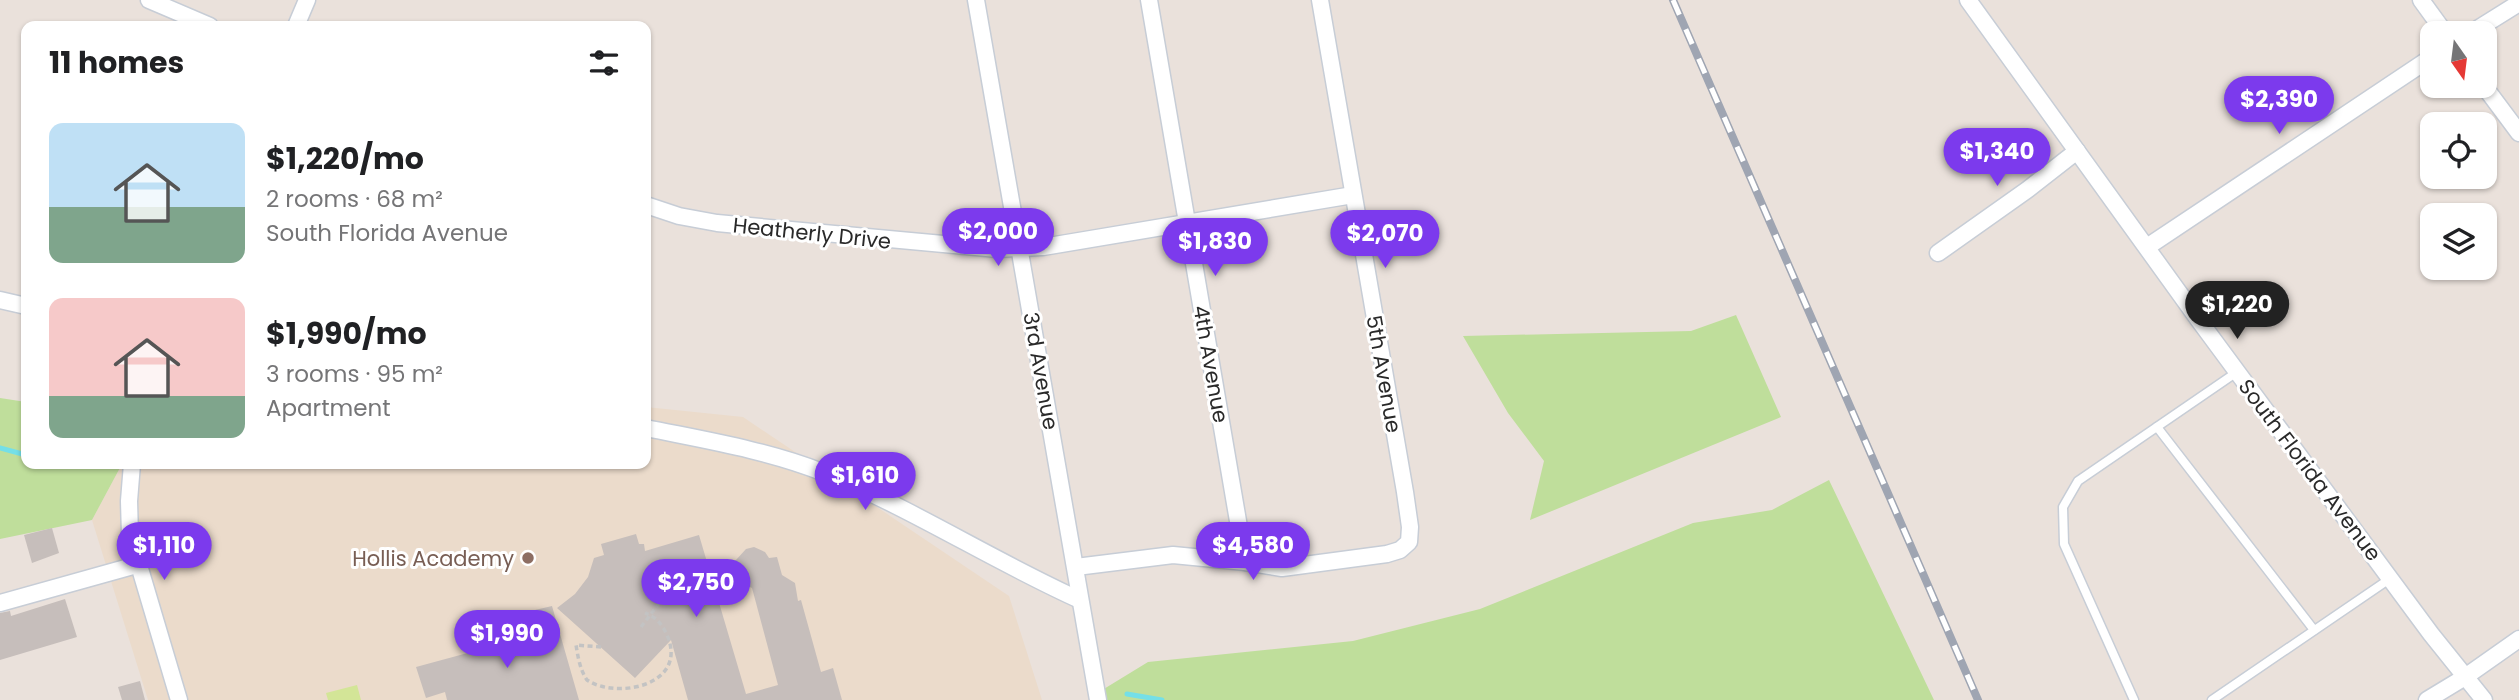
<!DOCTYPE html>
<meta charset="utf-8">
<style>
:root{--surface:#fff;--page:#f2f2f2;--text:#202124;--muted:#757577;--accent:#7c3aed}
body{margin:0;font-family:Poppins,sans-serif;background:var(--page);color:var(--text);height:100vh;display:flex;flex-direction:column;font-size:26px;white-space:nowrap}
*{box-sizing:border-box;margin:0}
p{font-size:23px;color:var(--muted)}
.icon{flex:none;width:38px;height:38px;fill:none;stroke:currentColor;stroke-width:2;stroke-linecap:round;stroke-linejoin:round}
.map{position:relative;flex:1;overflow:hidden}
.details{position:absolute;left:21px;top:21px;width:630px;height:448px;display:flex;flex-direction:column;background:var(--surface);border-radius:14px;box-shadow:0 2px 5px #0004}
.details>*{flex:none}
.needle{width:46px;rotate:166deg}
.controls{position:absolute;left:2420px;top:21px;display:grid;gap:14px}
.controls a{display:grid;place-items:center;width:77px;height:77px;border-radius:14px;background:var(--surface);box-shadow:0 2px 5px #0004;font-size:35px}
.price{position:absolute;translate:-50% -60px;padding:0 16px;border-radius:24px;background:var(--accent);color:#fff;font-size:23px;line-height:46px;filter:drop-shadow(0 2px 4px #0008)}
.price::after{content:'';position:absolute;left:50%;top:42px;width:21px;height:16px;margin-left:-10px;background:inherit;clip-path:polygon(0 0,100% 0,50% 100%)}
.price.current{background:#222;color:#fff}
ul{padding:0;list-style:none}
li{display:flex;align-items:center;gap:21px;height:175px;padding:0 28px}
li span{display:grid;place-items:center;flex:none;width:196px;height:140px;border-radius:14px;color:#555}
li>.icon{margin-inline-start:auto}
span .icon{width:84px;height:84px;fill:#fffc;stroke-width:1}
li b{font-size:30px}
h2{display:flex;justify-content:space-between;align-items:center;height:84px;padding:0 28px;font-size:30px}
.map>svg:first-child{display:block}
.education{fill:#ebdbcb}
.green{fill:#bfde9b}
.pitch{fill:#d3e597}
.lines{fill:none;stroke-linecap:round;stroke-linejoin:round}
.stream{stroke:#74dfe7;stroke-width:5}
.building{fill:#c6bebb}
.service-casing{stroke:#c7cdd6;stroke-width:11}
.minor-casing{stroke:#c7cdd6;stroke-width:19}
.path{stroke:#c3c3c3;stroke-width:3.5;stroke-dasharray:5 3.5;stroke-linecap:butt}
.service{stroke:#fff;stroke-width:8}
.minor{stroke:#fff;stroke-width:16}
.rail-casing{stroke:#9fa5b2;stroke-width:8}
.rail{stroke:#fff;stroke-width:5;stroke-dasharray:16;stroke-linecap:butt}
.education-dot{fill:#8d6e63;stroke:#fff;stroke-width:2.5}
.labels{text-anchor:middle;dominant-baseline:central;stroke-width:6;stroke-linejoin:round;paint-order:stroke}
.street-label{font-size:21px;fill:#292929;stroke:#fff}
.education-label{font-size:21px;fill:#785e54;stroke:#fff;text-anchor:end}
</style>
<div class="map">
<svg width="2519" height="700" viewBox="0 0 2519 700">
<rect width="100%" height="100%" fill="#eae1db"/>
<!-- education -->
<polygon class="education" points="646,407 743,417 1009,596 1042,700 148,700 92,520 122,464 646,464"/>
<!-- green -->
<g class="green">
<polygon points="1736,315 1781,417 1530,520 1544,461 1508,413 1463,336 1691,331"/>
<polygon points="0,398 26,402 26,464 122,464 92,520 0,539"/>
<polygon points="1829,480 1934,700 1097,700 1094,695 1148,662 1353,641 1480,609 1693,523 1772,510"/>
</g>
<!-- pitch -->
<polygon class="pitch" points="357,685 361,700 328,700 326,693"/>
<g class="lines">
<!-- stream -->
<g class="stream">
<polyline points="0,448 26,455"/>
<polyline points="1127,694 1162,700"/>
</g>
</g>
<!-- building -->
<g class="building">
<polygon points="52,528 59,553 32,563 24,535"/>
<polygon points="636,534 639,544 644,544 645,551 699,535 746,694 778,685 752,588 741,583 718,565 736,560 746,549 754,547 765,552 769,558 777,557 782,575 795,583 798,601 801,600 821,672 833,668 842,700 688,700 671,640 635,678 557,608 575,594 588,577 594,558 604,555 601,544"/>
<polygon points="65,599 77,637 0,660 0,613 10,611 11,616"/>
<polygon points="552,606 579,700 447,700 445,692 426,698 416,667 541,633 535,610"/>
<polygon points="140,681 145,700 122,700 118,687"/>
</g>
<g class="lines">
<defs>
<g id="service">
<polyline points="2157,427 2314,630"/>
<polyline points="2134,700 2064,544 2063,507 2078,481 2237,372"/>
<polyline points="2212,700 2391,578"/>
</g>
<g id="minor">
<polyline points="149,0 210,26"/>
<polyline points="976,0 1098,700"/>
<polyline points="1149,0 1245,562"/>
<polyline points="1968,0 2198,319 2431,634 2484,700"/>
<polyline points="2421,0 2445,33"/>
<polyline points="296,26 307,0"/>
<polyline points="2471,33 2519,3"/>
<polyline points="2484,86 2519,133"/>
<polyline points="646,205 679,216 717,223 997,249 1043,247 1353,195"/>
<polyline points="2147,247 2432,57"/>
<polyline points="1938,253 2027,190 2077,151"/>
<polyline points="0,300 26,306"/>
<path d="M646,428C704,440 766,450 822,472C910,507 993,561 1080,600"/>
<polyline points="132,464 129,501 130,535 179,700"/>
<polyline points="1076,567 1173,555 1245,562 1282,568 1387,554 1400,550 1409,542 1410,527 1405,492 1320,0"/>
<polyline points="0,603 140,564"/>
<polyline points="2427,700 2465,677 2519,639"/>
</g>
</defs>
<!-- service casing -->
<use href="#service" class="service-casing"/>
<!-- minor casing -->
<use href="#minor" class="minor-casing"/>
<!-- path -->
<g class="path">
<polyline points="641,627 660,602"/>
<path d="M601,647L576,645C578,657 580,670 587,680C617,700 689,685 667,635C662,624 656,617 645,613"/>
</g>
<!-- service -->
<use href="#service" class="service"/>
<!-- minor -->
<use href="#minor" class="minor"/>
<defs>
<polyline id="rail" points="1673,0 1978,700"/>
</defs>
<!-- rail casing -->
<use href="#rail" class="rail-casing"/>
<!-- rail -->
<use href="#rail" class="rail"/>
</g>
<!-- markers -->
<circle class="education-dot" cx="528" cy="558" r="7"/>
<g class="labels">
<!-- street labels -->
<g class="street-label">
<text transform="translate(812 233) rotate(6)">Heatherly Drive</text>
<text transform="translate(1211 364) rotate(80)">4th Avenue</text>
<text transform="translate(1041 371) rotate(80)">3rd Avenue</text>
<text transform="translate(1384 374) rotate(80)">5th Avenue</text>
<text transform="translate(2310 470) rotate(53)">South Florida Avenue</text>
</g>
<!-- education labels -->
<g class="education-label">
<text x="514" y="558">Hollis Academy</text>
</g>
</g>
</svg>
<div class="controls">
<a><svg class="needle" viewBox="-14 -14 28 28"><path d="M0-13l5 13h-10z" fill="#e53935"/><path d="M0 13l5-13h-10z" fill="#757577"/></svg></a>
<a><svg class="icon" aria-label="locate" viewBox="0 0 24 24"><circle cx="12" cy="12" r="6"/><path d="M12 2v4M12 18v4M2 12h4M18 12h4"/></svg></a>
<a><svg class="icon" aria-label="layers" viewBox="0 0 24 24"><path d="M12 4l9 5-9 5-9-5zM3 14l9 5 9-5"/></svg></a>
</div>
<b class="price" style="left:2279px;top:136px">$2,390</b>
<b class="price" style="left:1997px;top:188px">$1,340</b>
<b class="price" style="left:998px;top:268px">$2,000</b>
<b class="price" style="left:1385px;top:270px">$2,070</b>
<b class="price" style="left:1215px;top:278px">$1,830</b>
<b class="price current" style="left:2237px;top:341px">$1,220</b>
<b class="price" style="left:865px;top:512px">$1,610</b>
<b class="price" style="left:164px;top:582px">$1,110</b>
<b class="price" style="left:1253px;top:582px">$4,580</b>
<b class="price" style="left:696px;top:619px">$2,750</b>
<b class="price" style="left:507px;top:670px">$1,990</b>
<section class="details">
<h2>11 homes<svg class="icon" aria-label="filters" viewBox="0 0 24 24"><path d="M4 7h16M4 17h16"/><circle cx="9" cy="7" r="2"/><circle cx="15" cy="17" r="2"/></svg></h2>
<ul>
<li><span style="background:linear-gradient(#bfe0f5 60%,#7fa58c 0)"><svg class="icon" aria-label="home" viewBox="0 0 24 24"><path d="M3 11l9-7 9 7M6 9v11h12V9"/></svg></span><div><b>$1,220/mo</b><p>2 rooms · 68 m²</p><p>South Florida Avenue</p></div></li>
<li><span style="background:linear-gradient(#f6c9c9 70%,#7fa58c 0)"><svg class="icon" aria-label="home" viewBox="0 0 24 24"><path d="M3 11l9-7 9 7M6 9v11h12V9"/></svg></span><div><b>$1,990/mo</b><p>3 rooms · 95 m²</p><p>Apartment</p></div></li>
</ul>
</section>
</div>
